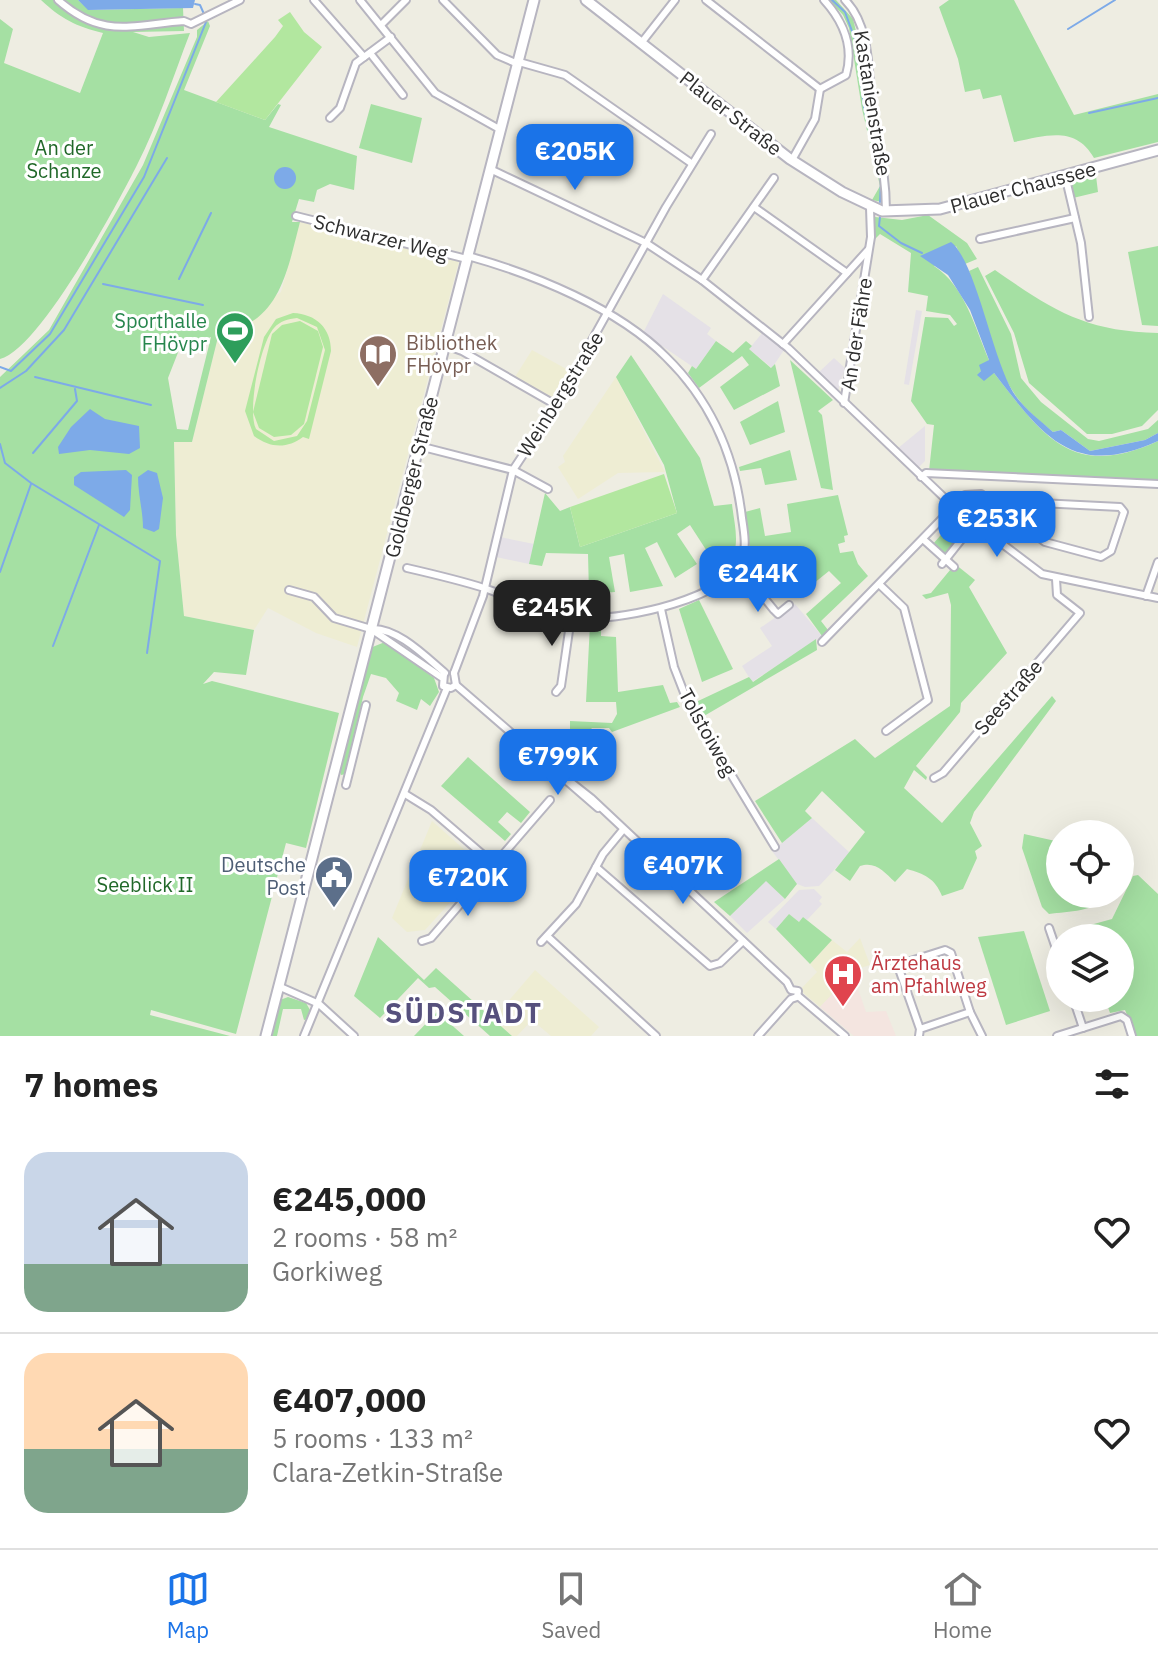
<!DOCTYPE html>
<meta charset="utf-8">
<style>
:root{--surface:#fff;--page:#f2f2f2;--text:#222;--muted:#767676;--line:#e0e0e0;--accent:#1a73e8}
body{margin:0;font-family:"IBM Plex Sans",sans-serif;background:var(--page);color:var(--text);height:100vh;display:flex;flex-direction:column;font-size:30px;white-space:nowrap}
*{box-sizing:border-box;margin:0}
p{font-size:26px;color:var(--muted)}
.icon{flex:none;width:44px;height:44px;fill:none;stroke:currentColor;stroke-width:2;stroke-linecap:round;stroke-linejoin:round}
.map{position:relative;height:1036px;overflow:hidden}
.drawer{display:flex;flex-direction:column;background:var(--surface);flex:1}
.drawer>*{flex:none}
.tools{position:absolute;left:1046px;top:820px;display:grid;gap:16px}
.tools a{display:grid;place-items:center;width:88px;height:88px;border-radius:50%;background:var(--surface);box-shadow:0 8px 32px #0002;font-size:40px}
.price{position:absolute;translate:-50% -68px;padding:0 18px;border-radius:16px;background:var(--accent);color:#fff;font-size:26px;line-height:52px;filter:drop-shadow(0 2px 4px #0008)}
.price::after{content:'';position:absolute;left:50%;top:48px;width:24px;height:18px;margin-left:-12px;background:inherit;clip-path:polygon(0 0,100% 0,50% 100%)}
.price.current{background:#222;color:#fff}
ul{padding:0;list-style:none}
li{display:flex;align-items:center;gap:24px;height:200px;padding:0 24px}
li+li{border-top:2px solid var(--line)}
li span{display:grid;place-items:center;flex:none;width:224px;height:160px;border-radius:24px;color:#555}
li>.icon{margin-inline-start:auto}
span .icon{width:96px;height:96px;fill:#fffc;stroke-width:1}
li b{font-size:34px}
h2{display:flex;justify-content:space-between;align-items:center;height:96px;padding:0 24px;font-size:34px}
.tab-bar{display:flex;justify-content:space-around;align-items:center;height:112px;border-top:2px solid var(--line);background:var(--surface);font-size:22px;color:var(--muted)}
.tab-bar a{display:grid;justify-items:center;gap:4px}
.tab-bar .current{color:var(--accent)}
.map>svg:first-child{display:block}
.industrial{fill:#e5e1e7}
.education{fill:#eeedd3}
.medical{fill:#f4e5e0}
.green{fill:#a5e0a3;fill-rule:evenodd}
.pitch{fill:#b2e79f;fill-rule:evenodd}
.water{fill:#7daae8}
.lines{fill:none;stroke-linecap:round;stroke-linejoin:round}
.stream{stroke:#7daae8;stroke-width:2}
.street-casing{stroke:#b7b5c0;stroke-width:10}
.secondary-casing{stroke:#b7b5c0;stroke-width:13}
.street{stroke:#fff;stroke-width:6}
.secondary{stroke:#fff;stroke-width:9}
.labels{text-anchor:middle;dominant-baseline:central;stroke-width:6;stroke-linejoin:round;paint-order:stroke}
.street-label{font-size:20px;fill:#2e2e2e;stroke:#fff}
.park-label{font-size:20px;fill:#206828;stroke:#fff}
.leisure-label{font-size:20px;fill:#27864d;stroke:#fff;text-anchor:end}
.education-label{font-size:20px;fill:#785e54;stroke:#fff;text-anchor:start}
.service-label{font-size:20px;fill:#4e5e75;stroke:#fff;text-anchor:end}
.health-label{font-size:20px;fill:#be3a42;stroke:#fff;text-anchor:start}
.district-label{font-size:28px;font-weight:bold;letter-spacing:2px;fill:#56507d;stroke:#fff}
</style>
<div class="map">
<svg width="1158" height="1036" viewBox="0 0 1158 1036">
<rect width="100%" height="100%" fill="#eeede2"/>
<!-- industrial -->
<g class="industrial">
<polygon points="663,294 711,328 707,334 716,341 696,369 643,333"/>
<polygon points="916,310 922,311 909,385 904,384"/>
<polygon points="763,332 784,350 772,368 749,349"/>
<polygon points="834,358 845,368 838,391 819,372"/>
<polygon points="925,426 925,461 917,469 897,449"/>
<polygon points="500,537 534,544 529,564 496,557"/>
<polygon points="795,604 822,636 752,682 742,666 772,646 760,628"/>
<polygon points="812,818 850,853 819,886 805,887 797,884 772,851"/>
<polygon points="766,880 785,899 747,933 730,916"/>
<polygon points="814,889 822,897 819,901 822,904 807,920 803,917 799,922 789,914 776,929 768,922 799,890"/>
</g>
<!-- education -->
<g class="education">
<polygon points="300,222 459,261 357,647 316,633 268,608 254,630 184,616 176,535 174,441 192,442 219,333 281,292"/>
<polygon points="532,350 570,371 552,398 515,377"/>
<polygon points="616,377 665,472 618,473 578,499 558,467 565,462 563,456"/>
<polygon points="432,821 483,866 425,930 407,932 392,918"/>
<polygon points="860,938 870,965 848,972 855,980 841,985 820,1007 800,990 817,972 810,964 832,940 847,952"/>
<polygon points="535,970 599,1027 591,1036 551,1036 532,1020 517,1036 512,1036 493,1019"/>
</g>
<!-- medical -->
<polygon class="medical" points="855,980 866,1012 886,1011 896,1036 854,1036 820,1007 841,985"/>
<!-- green -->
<g class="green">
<path d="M41,0H78L89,10L183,8L184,31L133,32L149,37L190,33C173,77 158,124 137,165C117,205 39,350 0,359V19L13,29L4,63L80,93L103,33C77,27 60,18 41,0Z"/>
<polygon points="829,0 836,0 853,19 858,39 866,103 883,182 882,202 872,200 880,186 862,109 849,28 843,15"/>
<path d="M949,0H1014L1074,115L1158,94V142L1094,158C1075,125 1046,136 1014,142L1001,95L983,99L980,89L965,92L958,59L939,7Z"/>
<path d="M208,21L210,26L184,90L265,120L278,104L281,105L269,127L357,156L354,190L330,184L317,190L314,202L299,199L292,222H300C287,271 280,325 219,333L192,442H174L176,535L184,616L254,630L246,675L214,672L203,684L212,681L339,713L306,848L286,843L236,1034L151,1010L150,1015L230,1036H0V377L49,330L143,165L197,37V30ZM211,337L188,430L177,429L168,378L179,350Z"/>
<polygon points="371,104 422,118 412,163 359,148"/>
<polygon points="1096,176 1098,192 1073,198 1069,183"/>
<path d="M928,215L967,243L977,259L965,264L956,246L934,266C965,286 975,328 989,360L978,375L994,373C1043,435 1071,481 1158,441V480L929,471L934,425L927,424L911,401L925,317L948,318L954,326L957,324L950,315L926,311L928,296L908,292L911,253L880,234L875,239V217L902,220Z"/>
<polygon points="1158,246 1158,326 1142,325 1128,252"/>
<path d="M978,267L1011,334L1021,378L1041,402L1088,439L1099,441L1148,429L1158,420V433L1145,440L1090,451L1061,430L1053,432C1040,421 1023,408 1014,393C991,358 981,311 969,271Z"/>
<path d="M995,270C1054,311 1085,331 1158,333V410L1142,426L1112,434H1087L1029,383L1014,333L985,276Z"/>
<polygon points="716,341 733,353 746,341 752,346 749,349 771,368 775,364 780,386 734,410 720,387 749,365 742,356 699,388 688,373 692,366 696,369"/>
<path d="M631,355L700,458L714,506L732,504C734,524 743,552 725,566L718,555L712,559L690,525L677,534L697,564L675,578L657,542L645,548L663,586L630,592L624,554L609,557L615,592L589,594L588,554L546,553L542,566L529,564L545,493L560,511L570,507L580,547L677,513L664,465L616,377Z"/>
<polygon points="790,360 833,400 818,411 822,415 833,490 821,488"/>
<polygon points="778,401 785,432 750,445 740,422"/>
<polygon points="790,450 797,480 765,485 761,468 740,471 739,467"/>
<polygon points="838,495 848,535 844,536 845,542 838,544 840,553 853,551 858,564 868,576 821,621 828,630 822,636 806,614 841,583 829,571 798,596 764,558 748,572 750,550 745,512 760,508 765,536 791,532 787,504"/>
<polygon points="954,520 966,530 947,553 943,553 933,544"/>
<path d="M955,564L975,580L969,587L1007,653L961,703L960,712L916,766L927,777L926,780L914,770L904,788L942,823L1052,696L1056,701L974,812L970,823L982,846L975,851L977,858L963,889L942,896C935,878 924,874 907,869L895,882C884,872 876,861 860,866L850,881L835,870L865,832L822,791L805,811L812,818L782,843L755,801L855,739L875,758L950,706L951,605L948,593L926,599L922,595L931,593Z"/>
<polygon points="699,600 733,669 702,682 679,609"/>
<polygon points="590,624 601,624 601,636 616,637 618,692 663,685 670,703 677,702 680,707 612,732 609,728 592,728 583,738 570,729 570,721 612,723 617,714 616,702 586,702"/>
<polygon points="816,639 817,650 704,716 696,702 749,677 753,682"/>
<polygon points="385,642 434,678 439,692 430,706 421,699 417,710 396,701 399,693 386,678 371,674 363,697 346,774 341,775 339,768 370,648"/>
<polygon points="468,757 530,812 521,823 507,812 498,822 511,834 505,841 441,786"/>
<path d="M1024,834L1060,842V894H1106C1095,913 1069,911 1049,914L1042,907L1022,848Z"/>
<polygon points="779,859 797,884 785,899 766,881 730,916 714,902"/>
<polygon points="1138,875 1158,894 1158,1036 1136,1036 1125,1010 1110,1013 1105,998 1120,998 1120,938 1087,938 1083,927 1112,919 1133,876"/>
<polygon points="789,914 799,922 803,917 832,940 810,964 776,929"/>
<polygon points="1024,931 1050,1011 1006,1025 978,937"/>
<polygon points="378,937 424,980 436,968 512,1036 490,1036 435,987 429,988 418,978 380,1018 354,996"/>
<polygon points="288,997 306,1003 310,1010 308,1019 304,1020 301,1009 283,1009 277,1036 270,1036 280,1000"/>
<polygon points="437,1012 464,1036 414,1036"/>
</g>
<!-- pitch -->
<g class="pitch">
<polygon points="290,12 304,32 322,47 265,120 216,102 275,37 283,26 278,20"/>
<path d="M293,313C316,314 331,328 331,351L309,439L303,437C287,449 270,448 254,436L245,411L264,337L276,319ZM297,318L317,327L325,350L307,421L297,436L274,441L256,429C247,410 260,344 274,328C280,321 288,319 297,318Z"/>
<polygon points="300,321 318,331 323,347 304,424 291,435 274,437 259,428 253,412 272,334 282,325"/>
<polygon points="664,474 677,513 580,547 570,507"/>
</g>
<!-- water -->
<g class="water">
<polygon points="78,0 195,0 193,8 88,10"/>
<circle cx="285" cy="178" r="11"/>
<path d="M951,242C976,262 992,357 1013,392C1022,407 1040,420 1053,432L1061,430L1090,451L1145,440L1158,433V441C1073,480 1042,435 994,373L984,381L977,375L981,371L979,365L989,360L970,310L948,275L920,256Z"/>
<polygon points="90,409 105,419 139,426 140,448 129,454 90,450 59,454 58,447 71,427"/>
<polygon points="126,470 132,475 130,510 124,517 74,485 74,477 81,472"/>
<path d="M148,470L157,473L163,498L159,529L154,532L143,528C143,511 138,495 138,477Z"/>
</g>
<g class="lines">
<!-- stream -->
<g class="stream">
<polyline points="832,0 845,12 856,42 864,107 881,182 880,202"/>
<polyline points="195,4 200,5 204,14"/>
<polyline points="1068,29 1115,0"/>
<polyline points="1089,113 1158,98"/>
<polyline points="880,217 879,226 901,243 922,253"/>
<polyline points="179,279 211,213"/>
<polyline points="103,284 203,305"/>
<polyline points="0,367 11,371 50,334 144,177 206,22"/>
<polyline points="35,377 151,405"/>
<polyline points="0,388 26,371 64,330 167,158"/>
<polyline points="0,444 5,463 31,483 160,561 147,653"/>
<polyline points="33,453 77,401 75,389"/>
<polyline points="0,572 31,484"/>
<polyline points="53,646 99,525"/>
</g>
<defs>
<g id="street">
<path d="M58,0C102,39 131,25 184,21L191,24L240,0"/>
<polyline points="314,0 364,57"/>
<polyline points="360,0 435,93 501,130"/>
<polyline points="443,0 497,55 518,64"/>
<polyline points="706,0 820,89"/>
<path d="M845,0C871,26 868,72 872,107C878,145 886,171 886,212"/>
<polyline points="382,24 406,0"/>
<polyline points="642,42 675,0"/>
<polyline points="370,53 403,95"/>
<polyline points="519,62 565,75 691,163"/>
<path d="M820,89L846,75C854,47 843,21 824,0"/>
<polyline points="330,118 340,108 356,63 391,37"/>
<polyline points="792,160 815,119 820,89"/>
<polyline points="490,169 646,243 702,280 788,348 955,508 1042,574 1158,598"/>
<polyline points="1065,175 1081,243 1089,317"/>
<polyline points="754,207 847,273"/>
<polyline points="296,216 467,259"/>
<polyline points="980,239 1075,218"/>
<polyline points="702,280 774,178"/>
<polyline points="783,344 868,250"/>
<polyline points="445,345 462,351 556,405"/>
<polyline points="844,403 871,237 870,208"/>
<polyline points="419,446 513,470 548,489"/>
<polyline points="921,477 926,473 1158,484"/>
<polyline points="924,540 954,567"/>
<polyline points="942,564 969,530"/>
<polyline points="738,566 774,610 778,614 789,605"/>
<path d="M407,568C433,574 459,580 484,588C519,600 551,617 588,618C627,619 725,599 742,560C747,548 744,531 742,518C735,456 711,401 666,357C618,308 533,274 468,256"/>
<polyline points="880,585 904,608 928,700 886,731"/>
<polyline points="289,590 314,597 334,618 371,629 441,677"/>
<polyline points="1146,596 1158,562"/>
<polyline points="661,609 674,667 688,703 775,847"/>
<path d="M371,629C397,627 426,657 445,673"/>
<polyline points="822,642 965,495 981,494 1045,542 1101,557 1111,551 1124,512 1120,507 1040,503 1031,505 1019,522"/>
<polyline points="454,673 483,596 513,470 556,405 666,207 711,134"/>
<polyline points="454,673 456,685 598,808"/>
<polyline points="444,674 443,686 451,688 456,685"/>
<polyline points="556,692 561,686 571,617"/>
<polyline points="539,757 591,798 787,982 791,990 798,991 797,997 791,999 758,1036"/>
<polyline points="934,778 943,773 1080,613 1057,595 1056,579"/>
<polyline points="346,785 366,705"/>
<polyline points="405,794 431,810 495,865"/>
<polyline points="596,867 710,966 720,963 743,941"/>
<polyline points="1049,928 1060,960"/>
<polyline points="547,936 656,1036"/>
<polyline points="422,941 431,938 550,800"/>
<polyline points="541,942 576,904 603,854 622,831"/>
<polyline points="278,986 319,1004 354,1036"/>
<polyline points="798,996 845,1036"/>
<polyline points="1073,998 1083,1028"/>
<polyline points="970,1012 982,1036"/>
<polyline points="304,1036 447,688"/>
<polyline points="919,1036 920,1029 899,969 901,964 945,950 951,953 970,1012 920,1029"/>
<polyline points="1057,1036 1121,1016 1127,1020 1132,1036"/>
</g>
<g id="secondary">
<polyline points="586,0 790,159 842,192 882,211 940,209 1158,150"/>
<polyline points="266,1036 534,0"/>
</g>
</defs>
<!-- street casing -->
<use href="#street" class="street-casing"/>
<!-- secondary casing -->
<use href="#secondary" class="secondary-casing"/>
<!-- street -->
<use href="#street" class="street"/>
<!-- secondary -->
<use href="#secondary" class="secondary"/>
</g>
<!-- icons -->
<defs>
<symbol id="stadium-pin" viewBox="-11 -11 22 30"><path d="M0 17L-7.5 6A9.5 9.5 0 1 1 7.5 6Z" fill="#2e9e5b" stroke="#fff"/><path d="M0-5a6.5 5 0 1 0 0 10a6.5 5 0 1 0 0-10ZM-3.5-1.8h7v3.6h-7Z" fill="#fff"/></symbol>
<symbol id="library-pin" viewBox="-11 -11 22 30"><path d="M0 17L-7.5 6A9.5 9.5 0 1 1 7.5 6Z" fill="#8d6e63" stroke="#fff"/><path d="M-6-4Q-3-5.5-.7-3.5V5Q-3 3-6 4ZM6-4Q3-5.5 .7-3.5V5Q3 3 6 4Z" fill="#fff"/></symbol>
<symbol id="civic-pin" viewBox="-11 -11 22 30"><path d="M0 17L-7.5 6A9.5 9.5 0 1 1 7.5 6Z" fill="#5c6f8a" stroke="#fff"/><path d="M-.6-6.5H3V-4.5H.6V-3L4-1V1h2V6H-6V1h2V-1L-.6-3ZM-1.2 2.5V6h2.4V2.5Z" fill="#fff"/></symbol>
<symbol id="hospital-pin" viewBox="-11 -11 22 30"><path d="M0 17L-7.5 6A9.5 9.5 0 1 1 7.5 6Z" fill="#e0444e" stroke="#fff"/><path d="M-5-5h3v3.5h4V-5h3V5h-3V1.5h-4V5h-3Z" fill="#fff"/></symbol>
</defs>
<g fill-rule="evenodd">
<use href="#stadium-pin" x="213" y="309" width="44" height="60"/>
<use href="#library-pin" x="356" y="332" width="44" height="60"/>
<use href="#civic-pin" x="312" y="853" width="44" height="60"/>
<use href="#hospital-pin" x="821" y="952" width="44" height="60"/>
</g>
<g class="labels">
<!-- street labels -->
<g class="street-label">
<text transform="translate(873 103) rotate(81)">Kastanienstraße</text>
<text transform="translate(731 113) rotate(38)">Plauer Straße</text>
<text transform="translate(1023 187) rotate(-15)">Plauer Chaussee</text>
<text transform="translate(381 237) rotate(14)">Schwarzer Weg</text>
<text transform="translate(856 334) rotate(-81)">An der Fähre</text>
<text transform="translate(560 394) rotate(-58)">Weinbergstraße</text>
<text transform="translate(411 477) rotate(-76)">Goldberger Straße</text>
<text transform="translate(1008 697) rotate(-49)">Seestraße</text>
<text transform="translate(708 732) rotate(61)">Tolstoiweg</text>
</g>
<!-- park labels -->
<g class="park-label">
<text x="64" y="147">An der<tspan x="64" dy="23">Schanze</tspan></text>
<text x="145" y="884">Seeblick II</text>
</g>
<!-- leisure labels -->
<g class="leisure-label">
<text x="207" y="320">Sporthalle<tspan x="207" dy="23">FHövpr</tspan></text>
</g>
<!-- education labels -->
<g class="education-label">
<text x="406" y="342">Bibliothek<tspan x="406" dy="23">FHövpr</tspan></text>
</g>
<!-- service labels -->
<g class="service-label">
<text x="306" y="864">Deutsche<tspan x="306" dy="23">Post</tspan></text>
</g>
<!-- health labels -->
<g class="health-label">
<text x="871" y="962">Ärztehaus<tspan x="871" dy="23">am Pfahlweg</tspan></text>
</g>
<!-- district labels -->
<g class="district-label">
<text x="464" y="1012">SÜDSTADT</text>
</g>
</g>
</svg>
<div class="tools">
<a><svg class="icon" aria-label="locate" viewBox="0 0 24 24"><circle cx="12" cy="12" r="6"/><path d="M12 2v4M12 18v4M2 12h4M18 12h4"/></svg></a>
<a><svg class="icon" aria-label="layers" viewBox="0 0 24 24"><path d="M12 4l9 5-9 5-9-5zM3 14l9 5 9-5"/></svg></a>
</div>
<b class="price" style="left:575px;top:192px">€205K</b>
<b class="price" style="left:997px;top:559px">€253K</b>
<b class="price" style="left:758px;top:614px">€244K</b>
<b class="price current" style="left:552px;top:648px">€245K</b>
<b class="price" style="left:558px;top:797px">€799K</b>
<b class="price" style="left:683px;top:906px">€407K</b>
<b class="price" style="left:468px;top:918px">€720K</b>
</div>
<section class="drawer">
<h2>7 homes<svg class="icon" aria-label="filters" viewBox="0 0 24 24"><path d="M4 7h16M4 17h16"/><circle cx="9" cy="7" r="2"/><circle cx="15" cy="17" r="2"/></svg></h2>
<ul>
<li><span style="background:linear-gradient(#c9d6e8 70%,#7fa58c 0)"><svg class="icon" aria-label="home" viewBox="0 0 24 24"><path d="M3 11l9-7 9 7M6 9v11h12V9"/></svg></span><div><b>€245,000</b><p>2 rooms · 58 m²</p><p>Gorkiweg</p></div><svg class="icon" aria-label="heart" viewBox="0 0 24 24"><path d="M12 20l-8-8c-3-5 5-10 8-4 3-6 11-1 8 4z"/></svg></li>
<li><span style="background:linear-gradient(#ffd9b3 60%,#7fa58c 0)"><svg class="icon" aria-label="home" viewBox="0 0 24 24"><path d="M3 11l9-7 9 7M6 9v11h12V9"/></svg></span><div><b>€407,000</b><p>5 rooms · 133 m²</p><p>Clara-Zetkin-Straße</p></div><svg class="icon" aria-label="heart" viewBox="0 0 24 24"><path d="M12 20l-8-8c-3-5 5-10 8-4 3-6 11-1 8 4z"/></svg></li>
</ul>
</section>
<nav class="tab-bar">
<a class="current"><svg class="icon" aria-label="map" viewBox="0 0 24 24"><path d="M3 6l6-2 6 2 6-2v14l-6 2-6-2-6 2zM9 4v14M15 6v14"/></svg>Map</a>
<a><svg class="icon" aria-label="saved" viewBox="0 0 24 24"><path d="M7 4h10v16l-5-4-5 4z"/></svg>Saved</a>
<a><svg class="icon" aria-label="home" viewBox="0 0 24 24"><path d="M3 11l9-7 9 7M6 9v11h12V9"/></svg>Home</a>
</nav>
